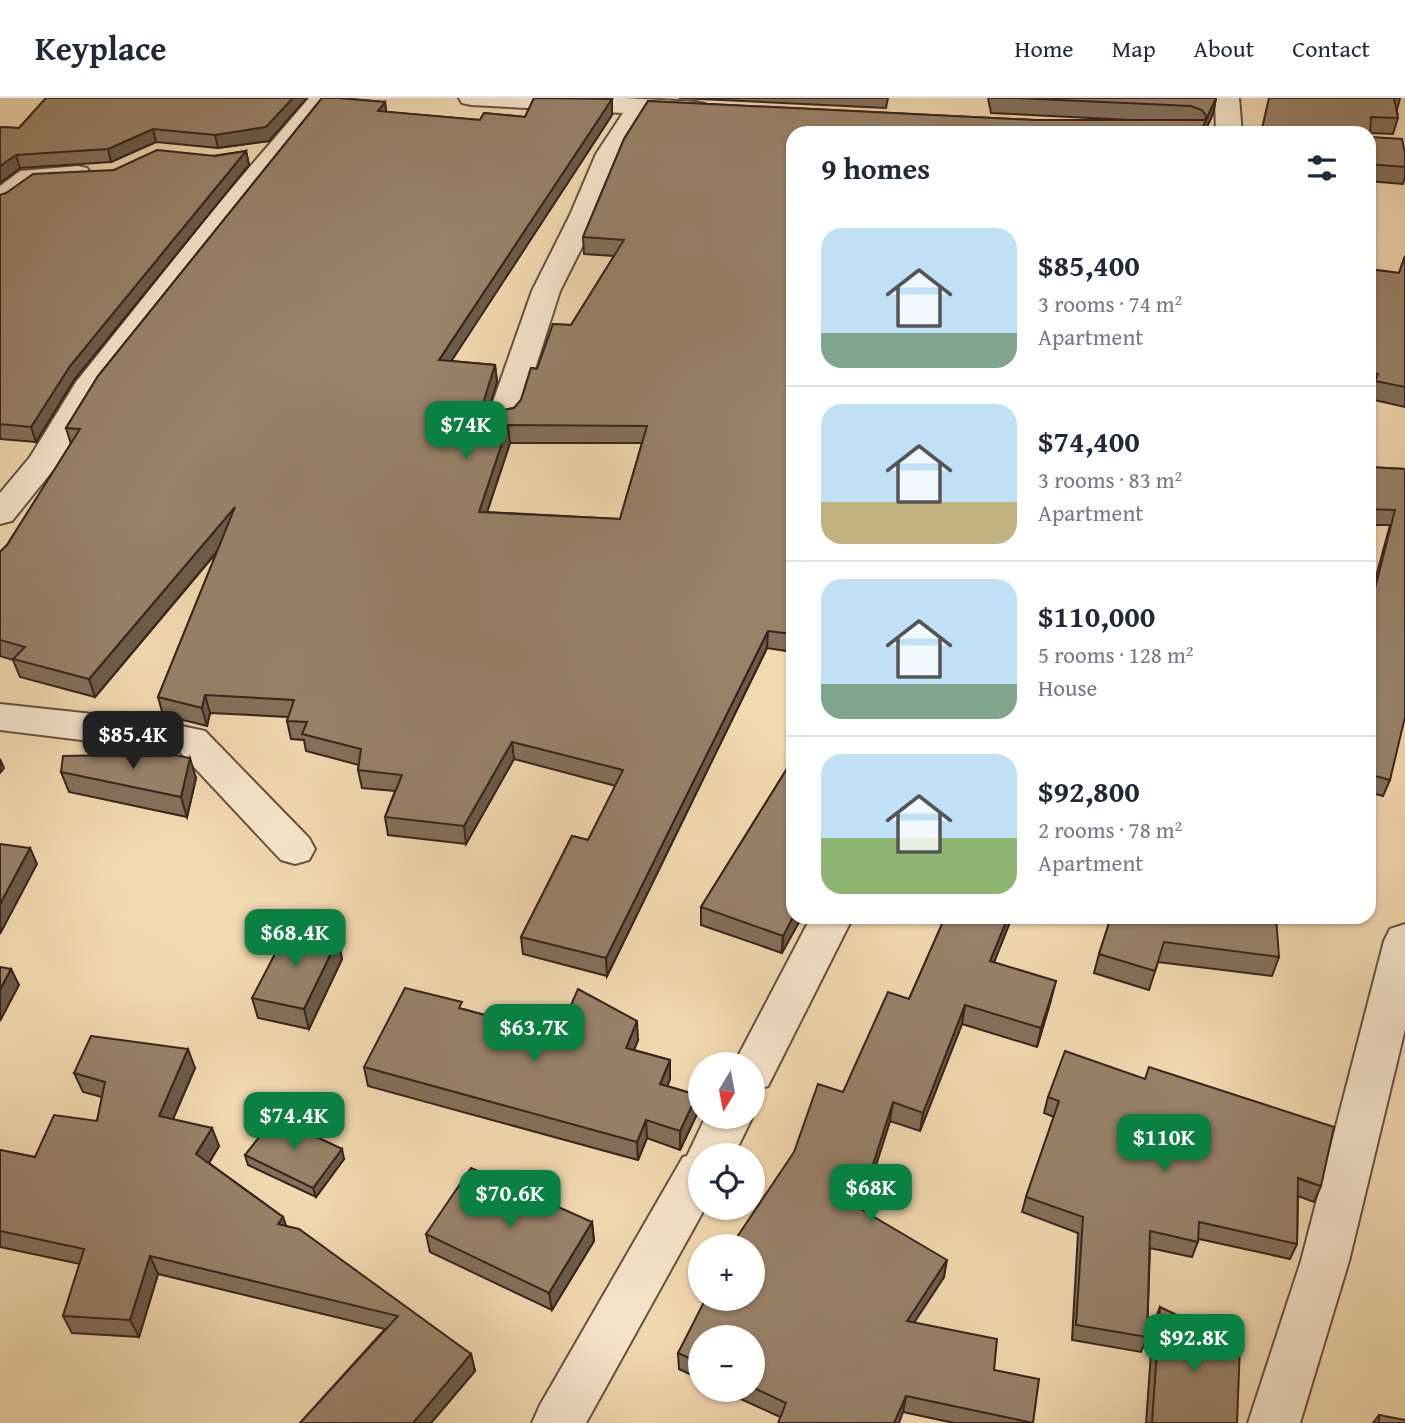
<!DOCTYPE html>
<meta charset="utf-8">
<style>
:root{--surface:#fff;--page:#f2f2f3;--text:#1f2937;--muted:#747a83;--line:#e0e1e3;--accent:#0b8043}
body{margin:0;font-family:"Gentium Book Plus",serif;background:var(--page);color:var(--text);height:100vh;display:flex;flex-direction:column;font-size:26px;white-space:nowrap}
*{box-sizing:border-box;margin:0}
p{font-size:23px;color:var(--muted)}
.icon{flex:none;width:38px;height:38px;fill:none;stroke:currentColor;stroke-width:2;stroke-linecap:round;stroke-linejoin:round}
.map{position:relative;flex:1;overflow:hidden}
.details{position:absolute;left:786px;top:28px;width:590px;height:798px;display:flex;flex-direction:column;background:var(--surface);border-radius:21px;box-shadow:0 2px 5px #0004}
.details>*{flex:none}
.needle{width:46px;rotate:190deg}
.tools{position:absolute;left:688px;top:954px;display:grid;gap:14px}
.tools a{display:grid;place-items:center;width:77px;height:77px;border-radius:50%;background:var(--surface);box-shadow:0 2px 5px #0004;font-size:35px}
.price{position:absolute;translate:-50% -60px;padding:0 16px;border-radius:14px;background:var(--accent);color:#fff;font-size:23px;line-height:46px;filter:drop-shadow(0 2px 4px #0008)}
.price::after{content:'';position:absolute;left:50%;top:42px;width:21px;height:16px;margin-left:-10px;background:inherit;clip-path:polygon(0 0,100% 0,50% 100%)}
.price.on{background:#222;color:#fff}
ul{padding:0;list-style:none}
li{display:flex;align-items:center;gap:21px;height:175px;padding:0 35px}
li+li{border-top:2px solid var(--line)}
li span{display:grid;place-items:center;flex:none;width:196px;height:140px;border-radius:21px;color:#555}
li>.icon{margin-inline-start:auto}
span .icon{width:84px;height:84px;fill:#fffc;stroke-width:1}
li b{font-size:30px}
h2{display:flex;justify-content:space-between;align-items:center;height:84px;padding:0 35px;font-size:30px}
header{display:flex;align-items:center;gap:42px;box-sizing:border-box;height:98px;padding:0 35px;background:var(--surface);border-bottom:2px solid var(--line)}
header strong{font-size:33px}
nav{display:flex;gap:38px;margin-inline-start:auto;font-size:24px}
.map>svg:first-child{display:block}
.lines{fill:none;stroke-linecap:round;stroke-linejoin:round}
.street-casing{stroke:#675041;stroke-width:4}
.street{fill:#f7e6cc;fill-rule:evenodd}
.wall{fill:#84705a;stroke:#38231c;stroke-width:2;fill-rule:evenodd}
.shaded-wall{fill:#6b5b4a;stroke:#38231c;stroke-width:2}
.building{fill:#998269;stroke:#38231c;stroke-width:2;fill-rule:evenodd}
</style>
<header>
<strong>Keyplace</strong>
<nav><a>Home</a><a>Map</a><a>About</a><a>Contact</a></nav>
</header>
<div class="map">
<svg width="1405" height="1325" viewBox="0 0 1405 1325">
<rect width="100%" height="100%" fill="#f3d9b0"/>
<filter id="stains"><feTurbulence type="fractalNoise" baseFrequency=".00286" numOctaves="4"/><feColorMatrix values="0 0 0 0 .2 0 0 0 0 .09 0 0 0 0 .02 0 0 0 .5 -.17"/></filter>
<radialGradient id="worn" r=".72"><stop offset=".6" stop-color="#630" stop-opacity="0"/><stop offset="1" stop-color="#630" stop-opacity=".3"/></radialGradient>
<g class="lines">
<defs>
<g id="street">
<polygon points="309,0 334,0 239,117 101,294 54,371 12,423 0,426 0,395 30,359 76,284 219,105"/>
<polygon points="459,0 624,0 696,4 705,6 708,11 705,16 696,18 647,16 622,56 598,117 560,193 520,318 515,325 504,327 493,325 488,318 532,193 570,117 596,56 623,15 471,7 462,5"/>
<polygon points="1215,0 1239,0 1242,35 1216,35"/>
<polygon points="78,68 87,70 91,76 87,82 36,86 9,107 0,109 0,88 20,73"/>
<polygon points="0,606 158,623 205,633 309,740 315,751 309,762 295,766 281,762 180,654 0,632"/>
<polygon points="811,819 853,819 768,988 752,994 752,966 734,966"/>
<polygon points="1405,826 1405,931 1349,1163 1300,1325 1248,1325 1301,1163 1384,843 1390,831"/>
<polygon points="752,1017 753,1018 734,1057 700,1057 700,1110 705,1110 586,1325 532,1325 540,1307 683,1059 687,1058 706,1018"/>
</g>
</defs>
<!-- street casing -->
<use href="#street" class="street-casing"/>
<!-- street -->
<use href="#street" class="street"/>
</g>
<!-- wall -->
<g class="wall">
<polygon points="46,0 269,43 218,50 156,44 111,64 20,70 0,85 0,29 19,30"/>
<path d="M322,0H338L385,4L386,14L480,22L484,15L525,19L534,0L612,1V17L451,263L495,267L497,284L489,308L491,310L503,312L514,310L521,302L531,270L537,271L553,226L571,227L614,158L584,156L583,139L624,41L648,3L1034,22H1129L991,15L988,0H1216L1213,16L1204,35H793V554L767,550L607,878L523,856L521,839L572,738L588,742L616,688L514,661L466,746L388,737L385,719L395,693L362,690L358,672L359,667L306,653L304,642L291,641L287,623L288,619L210,615L207,628L163,617L158,599L217,454L95,599L20,579L13,562L0,558V454L7,447L71,346L66,330L98,278ZM510,345H642L620,421L487,414Z"/>
<polygon points="679,0 888,0 886,10"/>
<polygon points="1269,0 1400,0 1397,12 1398,20 1393,36 1370,35 1370,37 1372,39 1405,55 1405,79 1403,86 1368,83 1368,35"/>
<polygon points="246,53 249,67 74,282 36,344 0,341 0,97 114,72"/>
<polygon points="1405,158 1405,309 1370,301 1372,294 1368,293 1368,171 1399,175"/>
<polygon points="1368,369 1405,371 1390,682 1383,698 1368,694 1368,497 1371,497 1390,427 1368,427"/>
<polygon points="793,661 782,855 701,827 701,809"/>
<polygon points="61,674 196,680 187,719 69,694"/>
<polygon points="940,819 1012,819 994,864 1051,902 1037,949 962,926 920,1033 890,1023 862,1111 944,1179 914,1224 994,1272 1033,1325 954,1325 903,1314 780,1319 721,1292 752,1292 752,1239 700,1239 700,1281 679,1271 678,1255 843,994 909,901 945,820"/>
<polygon points="1111,819 1279,859 1272,878 1158,864 1149,892 1094,875 1099,856"/>
<polygon points="338,841 342,861 309,931 258,920 252,900"/>
<polygon points="463,911 558,937 638,942 634,952 670,962 670,981 667,988 697,997 697,1016 680,1052 647,1040 638,1062 368,988 364,969"/>
<polygon points="195,970 173,1021 219,1048 209,1065 283,1119 286,1128 471,1256 475,1273 431,1325 300,1325 385,1231 158,1176 139,1239 72,1235 63,1218 80,1166 0,1149 0,1052 35,1059 97,1023 102,999 83,994 74,975"/>
<polygon points="1048,999 1321,1088 1314,1104 1298,1098 1297,1146 1290,1161 1199,1141 1192,1159 1150,1150 1147,1239 1141,1254 1072,1242 1078,1135 1022,1114 1026,1099 1054,1019 1044,1015"/>
<polygon points="245,1057 344,1061 316,1099 248,1067"/>
<polygon points="592,1124 594,1143 552,1212 430,1154 426,1136"/>
<polygon points="1160,1209 1237,1325 1146,1325 1153,1227"/>
<polygon points="1379,1317 1405,1325 1373,1325"/>
</g>
<!-- shaded-wall -->
<g class="shaded-wall">
<polygon points="293,0 307,0 269,43 218,50 215,37"/>
<polygon points="1216,0 1213,16 1204,35 1200,35"/>
<polygon points="612,1 612,17 441,279 439,262"/>
<polygon points="385,4 387,20 378,13"/>
<polygon points="153,31 156,44 111,64 108,51"/>
<polygon points="246,53 249,67 74,282 36,344 31,329 70,268"/>
<polygon points="16,57 20,70 0,85 0,68"/>
<polygon points="495,267 497,284 486,320 484,302"/>
<polygon points="508,327 510,345 481,432 479,414"/>
<polygon points="235,409 239,427 95,599 89,581"/>
<polygon points="768,533 767,550 607,878 606,860"/>
<polygon points="205,597 210,615 207,628 202,610"/>
<polygon points="512,644 514,661 466,746 464,728"/>
<polygon points="190,660 196,680 187,719 181,699"/>
<polygon points="0,661 4,670 0,675"/>
<polygon points="30,750 37,766 0,836 0,806"/>
<polygon points="793,819 802,819 782,855 783,838"/>
<polygon points="1008,819 1012,819 987,882 990,863"/>
<polygon points="338,841 342,861 309,931 304,911"/>
<polygon points="11,871 19,887 0,923 0,892"/>
<polygon points="1056,883 1051,902 1037,949 1041,930"/>
<polygon points="965,907 962,926 920,1033 923,1015"/>
<polygon points="637,923 638,942 627,969 626,950"/>
<polygon points="188,951 195,970 166,1037 159,1018"/>
<polygon points="670,962 670,981 661,1004 660,986"/>
<polygon points="697,997 697,1016 680,1052 680,1033"/>
<polygon points="893,1004 890,1023 857,1127 859,1110"/>
<polygon points="646,1022 647,1040 638,1062 637,1044"/>
<polygon points="212,1030 219,1048 203,1075 196,1056"/>
<polygon points="342,1051 344,1061 316,1099 313,1090"/>
<polygon points="283,1119 289,1137 278,1126"/>
<polygon points="592,1124 594,1143 552,1212 549,1195"/>
<polygon points="150,1158 158,1176 139,1239 130,1222"/>
<polygon points="947,1162 944,1179 904,1240 907,1223"/>
<polygon points="471,1256 475,1273 431,1325 413,1325"/>
<polygon points="906,1298 903,1314 899,1325 894,1325"/>
</g>
<!-- building -->
<g class="building">
<polygon points="46,0 293,0 266,29 215,37 153,31 108,51 16,57 0,68 0,29 19,30"/>
<path d="M322,0H338L385,4L378,13L480,22L484,15L525,19L534,0L612,1L439,262L495,267L484,302L491,310L503,312L514,310L521,302L531,270L537,271L553,226L571,227L624,142L583,139L624,41L648,3L1034,22H1204L1207,19L1202,12L1191,8L1015,0H1216L1200,35H793V536L768,533L606,860L521,839L572,738L588,742L623,672L512,644L464,728L385,719L402,677L358,672L361,651L302,636L307,624L287,623L294,602L205,597L202,610L158,599L235,409L89,581L13,561L25,549L0,542V454L7,447L80,331L66,330L98,278ZM508,327L647,328L620,421L479,414Z"/>
<polygon points="1269,0 1394,0 1398,20 1371,19 1370,37 1372,39 1402,41 1405,55 1405,69 1368,66 1368,35 1261,35"/>
<polygon points="157,52 215,58 246,53 70,268 31,329 0,326 0,97 6,95 33,76 114,72"/>
<polygon points="1405,158 1405,289 1375,283 1378,276 1368,274 1368,171 1399,175"/>
<polygon points="1368,369 1405,371 1405,619 1390,682 1368,676 1368,497 1373,498 1395,412 1368,411"/>
<polygon points="168,656 190,660 181,699 61,674 63,658"/>
<polygon points="793,661 793,819 783,838 701,809"/>
<polygon points="0,746 30,750 0,806"/>
<polygon points="945,819 1008,819 990,863 1056,883 1041,930 965,907 923,1015 893,1004 859,1110 947,1162 907,1223 997,1241 994,1272 1039,1281 1033,1325 906,1298 894,1325 778,1325 786,1305 752,1289 752,1239 700,1239 700,1265 678,1255 706,1200 752,1200 752,1148 731,1148 794,1054 818,986 843,994 888,894 909,901"/>
<polygon points="1111,819 1276,819 1279,859 1164,844 1155,873 1099,856"/>
<polygon points="288,831 338,841 304,911 252,900"/>
<polygon points="0,869 11,871 0,892"/>
<polygon points="405,890 462,904 459,910 558,937 578,891 637,923 626,950 670,962 660,986 697,997 680,1033 646,1022 637,1044 364,969"/>
<polygon points="91,938 188,951 159,1018 212,1030 196,1056 283,1119 278,1126 299,1131 471,1256 413,1325 300,1325 398,1218 150,1158 130,1222 63,1218 84,1151 0,1133 0,1052 35,1059 54,1017 97,1023 105,984 74,975"/>
<polygon points="1065,953 1145,981 1149,969 1334,1029 1321,1088 1298,1080 1297,1146 1199,1124 1198,1144 1150,1133 1147,1239 1076,1227 1083,1119 1026,1099 1059,1003 1048,999"/>
<polygon points="275,1019 342,1051 313,1090 245,1057"/>
<polygon points="471,1070 592,1124 549,1195 426,1136"/>
<polygon points="1160,1209 1240,1247 1237,1325 1152,1325"/>
<polygon points="1379,1317 1405,1322 1405,1325 1379,1325"/>
</g>
<rect width="100%" height="100%" filter="url(#stains)"/>
<rect width="100%" height="100%" fill="url(#worn)"/>
</svg>
<div class="tools">
<a><svg class="needle" viewBox="-14 -14 28 28"><path d="M0-13l5 13h-10z" fill="#e53935"/><path d="M0 13l5-13h-10z" fill="#747a83"/></svg></a>
<a><svg class="icon" aria-label="locate" viewBox="0 0 24 24"><circle cx="12" cy="12" r="6"/><path d="M12 2v4M12 18v4M2 12h4M18 12h4"/></svg></a>
<a>+</a>
<a>−</a>
</div>
<b class="price" style="left:466px;top:363px">$74K</b>
<b class="price on" style="left:133px;top:673px">$85.4K</b>
<b class="price" style="left:295px;top:871px">$68.4K</b>
<b class="price" style="left:534px;top:966px">$63.7K</b>
<b class="price" style="left:294px;top:1054px">$74.4K</b>
<b class="price" style="left:1164px;top:1076px">$110K</b>
<b class="price" style="left:871px;top:1126px">$68K</b>
<b class="price" style="left:510px;top:1132px">$70.6K</b>
<b class="price" style="left:1194px;top:1276px">$92.8K</b>
<section class="details">
<h2>9 homes<svg class="icon" aria-label="filters" viewBox="0 0 24 24"><path d="M4 7h16M4 17h16"/><circle cx="9" cy="7" r="2"/><circle cx="15" cy="17" r="2"/></svg></h2>
<ul>
<li><span style="background:linear-gradient(#bfe0f5 75%,#7fa58c 0)"><svg class="icon" aria-label="home" viewBox="0 0 24 24"><path d="M3 11l9-7 9 7M6 9v11h12V9"/></svg></span><div><b>$85,400</b><p>3 rooms · 74 m²</p><p>Apartment</p></div></li>
<li><span style="background:linear-gradient(#bfe0f5 70%,#c2b280 0)"><svg class="icon" aria-label="home" viewBox="0 0 24 24"><path d="M3 11l9-7 9 7M6 9v11h12V9"/></svg></span><div><b>$74,400</b><p>3 rooms · 83 m²</p><p>Apartment</p></div></li>
<li><span style="background:linear-gradient(#bfe0f5 75%,#7fa58c 0)"><svg class="icon" aria-label="home" viewBox="0 0 24 24"><path d="M3 11l9-7 9 7M6 9v11h12V9"/></svg></span><div><b>$110,000</b><p>5 rooms · 128 m²</p><p>House</p></div></li>
<li><span style="background:linear-gradient(#bfe0f5 60%,#8fb573 0)"><svg class="icon" aria-label="home" viewBox="0 0 24 24"><path d="M3 11l9-7 9 7M6 9v11h12V9"/></svg></span><div><b>$92,800</b><p>2 rooms · 78 m²</p><p>Apartment</p></div></li>
</ul>
</section>
</div>
